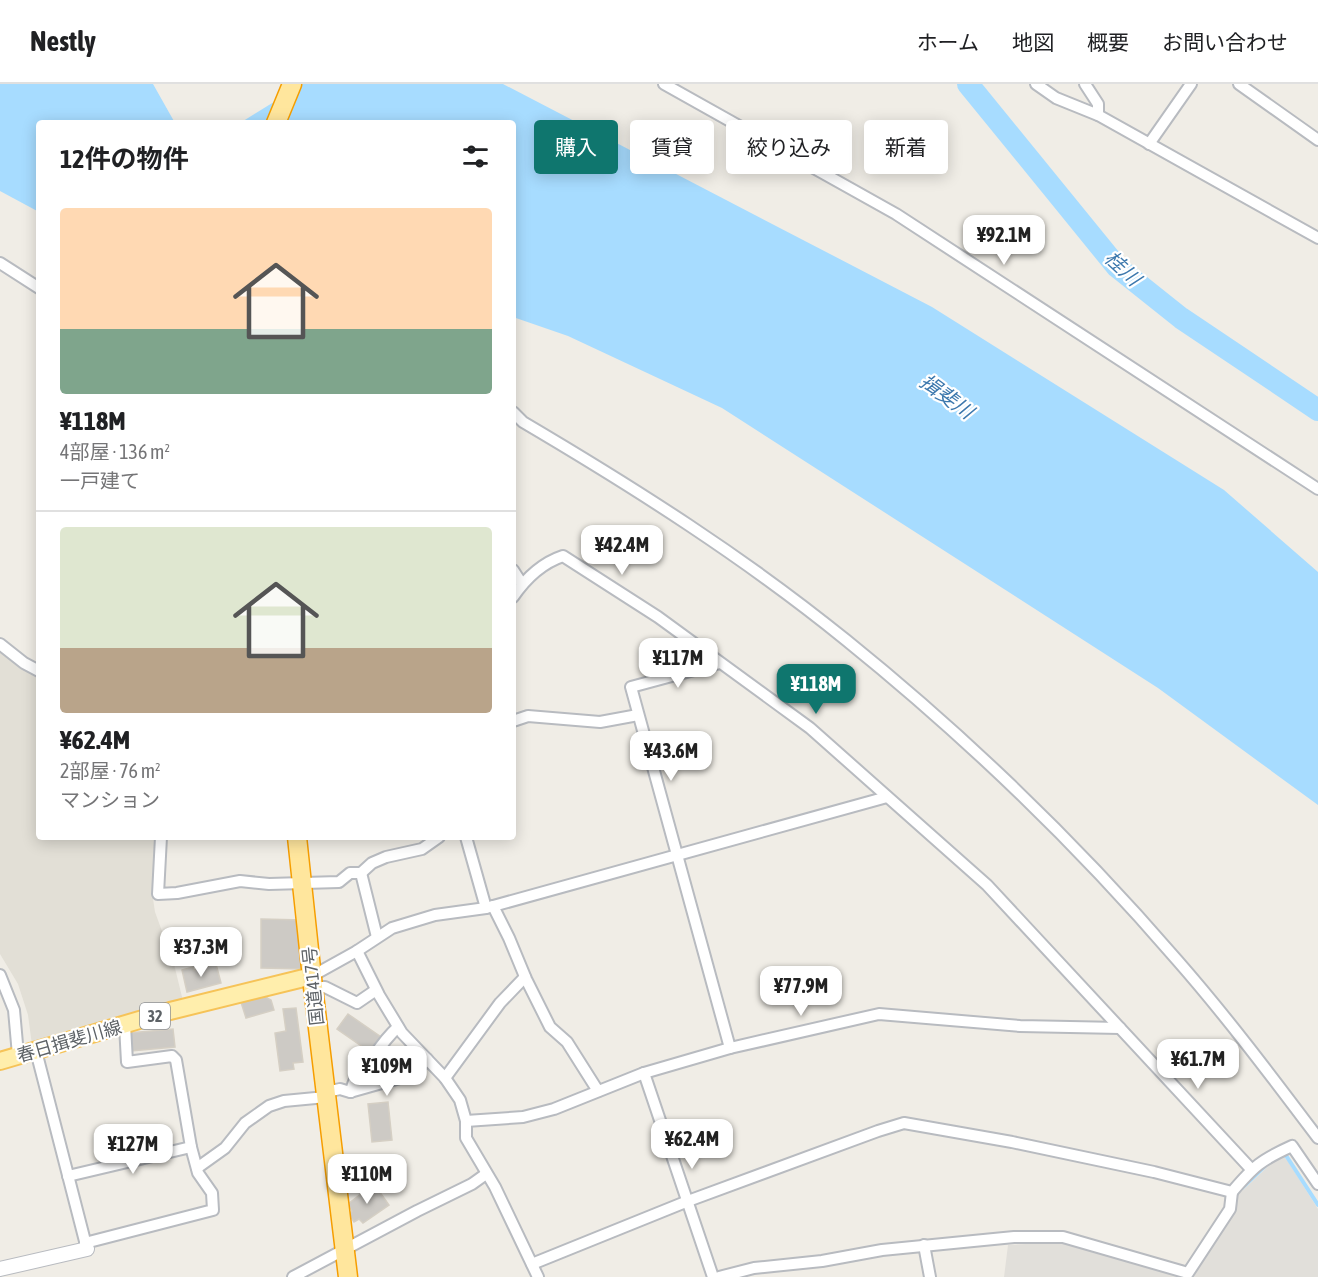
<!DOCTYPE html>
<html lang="ja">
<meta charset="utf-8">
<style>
:root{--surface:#fff;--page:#f2f2f2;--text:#202124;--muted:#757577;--line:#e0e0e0;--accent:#0f766e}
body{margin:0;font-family:"Asap Condensed","Noto Sans JP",sans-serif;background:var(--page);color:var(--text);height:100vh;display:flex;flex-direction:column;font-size:22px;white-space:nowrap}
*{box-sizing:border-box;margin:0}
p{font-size:20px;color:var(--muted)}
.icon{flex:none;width:33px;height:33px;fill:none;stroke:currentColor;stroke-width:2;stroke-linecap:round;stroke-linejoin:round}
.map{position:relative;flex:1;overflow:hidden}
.sheet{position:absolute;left:36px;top:36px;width:480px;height:720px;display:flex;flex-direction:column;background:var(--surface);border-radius:6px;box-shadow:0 3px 15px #0003}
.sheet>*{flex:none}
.hud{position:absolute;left:534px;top:36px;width:570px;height:54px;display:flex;gap:12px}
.price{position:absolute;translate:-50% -51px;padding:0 14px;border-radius:12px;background:#fff;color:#222;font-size:20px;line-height:39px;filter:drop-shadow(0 2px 3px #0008)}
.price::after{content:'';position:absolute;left:50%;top:36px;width:18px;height:14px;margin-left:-9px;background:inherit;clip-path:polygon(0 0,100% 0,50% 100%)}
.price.current{background:var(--accent);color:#fff}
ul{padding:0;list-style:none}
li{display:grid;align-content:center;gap:12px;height:318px;padding:0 24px}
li+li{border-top:2px solid var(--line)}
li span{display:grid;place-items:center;height:186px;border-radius:6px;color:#555}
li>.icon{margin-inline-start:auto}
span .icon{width:108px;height:108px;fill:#fffc;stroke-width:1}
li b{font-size:26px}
h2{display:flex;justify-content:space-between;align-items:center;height:72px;padding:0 24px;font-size:26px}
.chip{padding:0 21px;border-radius:6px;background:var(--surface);box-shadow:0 3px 15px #0003;font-size:21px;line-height:54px}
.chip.current{background:var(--accent);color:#fff}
header{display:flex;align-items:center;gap:36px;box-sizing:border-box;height:84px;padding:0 30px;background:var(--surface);border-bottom:2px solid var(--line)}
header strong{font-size:28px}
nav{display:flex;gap:33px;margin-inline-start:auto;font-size:21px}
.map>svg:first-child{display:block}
.industrial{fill:#e1dfda}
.education{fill:#e2dfd6}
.water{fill:#a7dcff}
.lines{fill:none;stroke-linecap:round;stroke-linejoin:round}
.stream{stroke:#a7dcff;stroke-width:4}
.river{stroke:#a7dcff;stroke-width:22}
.building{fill:#cdcac5;stroke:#d5cfc4;stroke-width:1.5}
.minor-casing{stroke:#b8bbc0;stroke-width:14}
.tertiary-casing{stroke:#b8bbc0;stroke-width:16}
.primary-casing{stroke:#f6c358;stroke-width:20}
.trunk-casing{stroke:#f69e00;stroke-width:21}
.minor{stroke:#fff;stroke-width:10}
.tertiary{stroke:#fff;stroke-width:14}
.primary{stroke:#ffeeac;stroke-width:16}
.trunk{stroke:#ffe69d;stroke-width:18}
.labels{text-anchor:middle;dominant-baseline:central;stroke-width:4.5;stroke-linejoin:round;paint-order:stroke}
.shield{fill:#fff;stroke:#8e9194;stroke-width:1.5}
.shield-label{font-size:16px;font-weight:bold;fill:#5d6266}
.street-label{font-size:18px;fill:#5d6266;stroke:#fff}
.water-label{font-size:20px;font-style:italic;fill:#3c78ad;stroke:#fff}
</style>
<header>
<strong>Nestly</strong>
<nav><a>ホーム</a><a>地図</a><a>概要</a><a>お問い合わせ</a></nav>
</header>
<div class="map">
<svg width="1318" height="1193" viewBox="0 0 1318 1193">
<rect width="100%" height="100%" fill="#f0ede6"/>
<!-- industrial -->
<g class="industrial">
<polygon points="1281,1070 1287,1076 1318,1125 1318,1193 1190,1193 1229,1134 1230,1135 1237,1112"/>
<polygon points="1065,1158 1187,1193 1004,1193 1008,1161"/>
</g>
<!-- education -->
<polygon class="education" points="0,565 39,590 39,753 157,753 152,808 155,828 174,880 183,917 32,961 28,931 18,900 0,870"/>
<!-- water -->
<g class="water">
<polygon points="0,0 153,0 175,39 39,39 39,128 0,107"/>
<polygon points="303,0 503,0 932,223 1224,406 1318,488 1318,721 1158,604 722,324 568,252 513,233 513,39 240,39"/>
</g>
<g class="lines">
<!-- stream -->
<g class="stream">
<polyline points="1282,1069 1287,1073 1318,1121"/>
<polyline points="1242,1104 1265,1082"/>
</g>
<!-- river -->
<polyline class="river" points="968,0 1117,183 1181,234 1318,326"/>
</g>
<!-- building -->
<g class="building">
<polygon points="261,835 303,836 303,885 261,884"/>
<polygon points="216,880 221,899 187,908 182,886 193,883 194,886"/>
<polygon points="266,907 267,914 271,916 274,926 246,934 240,915"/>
<polygon points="296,924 303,978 293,979 294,985 280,987 275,949 286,947 283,925"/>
<polygon points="348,930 381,953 370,968 337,945"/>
<polygon points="173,945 175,963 131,967 129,949"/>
<polygon points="388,1018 392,1056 372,1058 368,1020"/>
<polygon points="374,1100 389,1121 363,1139 359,1135 354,1138 349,1130 352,1127 348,1120"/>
</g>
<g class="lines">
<defs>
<g id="minor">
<polyline points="664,0 896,130 1318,405"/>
<polyline points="1036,0 1056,14 1098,31 1318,154"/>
<polyline points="1085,0 1098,20 1098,31"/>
<polyline points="1239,0 1318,56"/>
<polyline points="1149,60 1191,0"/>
<polyline points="0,179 39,204"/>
<path d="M513,328L523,338C635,404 745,474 846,556C965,652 1077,760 1177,876C1227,933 1272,993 1318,1054"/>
<polyline points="513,486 522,500"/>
<path d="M513,513C526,494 542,479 563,472L658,533L810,644L987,801L1251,1085"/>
<polyline points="0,560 24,579 39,587"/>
<polyline points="720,579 631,603 730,964"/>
<polyline points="513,637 528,632 600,638 638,631"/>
<polyline points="161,753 158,810 177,809 240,797 269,800 339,798 350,789 361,789 377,853"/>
<polyline points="466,753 486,824"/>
<polyline points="361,789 372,779 386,773 422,765 439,753"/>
<polyline points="493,822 509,854 526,895 550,943 567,958 598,1007"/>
<polyline points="357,867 379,911 402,949 445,994 460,1016 466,1037 466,1054 495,1103 538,1193"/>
<polyline points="0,891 14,926 18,971"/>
<polyline points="312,892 357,867 392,844 435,831 486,824 887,713"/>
<polyline points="313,903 325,903 357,919 376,906"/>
<polyline points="36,967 87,1165"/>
<polyline points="644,989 713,1193"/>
<polyline points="445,994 500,919 525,893"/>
<polyline points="326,1008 340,1005 350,1008 414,990 427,975"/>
<path d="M351,1008C355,988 364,986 374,972C382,960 387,953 398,943"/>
<polyline points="466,1037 523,1033 554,1025 644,989 730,964 879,930 1020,942 1120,944"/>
<polyline points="197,1084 225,1064 245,1039 269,1022 284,1017 326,1013"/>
<polyline points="68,1092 191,1063"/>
<polyline points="85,1159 213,1126 212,1109 198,1089 191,1063 176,976 172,972 127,978 125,941"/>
<polyline points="924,1161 930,1193"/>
<path d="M532,1180L688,1117L878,1047L904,1039L1012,1058L1154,1088L1232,1108C1254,1082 1261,1076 1292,1062L1318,1100"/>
<polyline points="293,1193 417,1127 472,1100 486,1090"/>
<polyline points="719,1193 754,1184 822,1177 882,1166 1014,1153 1063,1153 1188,1189 1230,1125 1232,1108"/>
</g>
<polyline id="tertiary" points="0,1185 87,1165"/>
<polyline id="primary" points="0,977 170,927 312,892"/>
<g id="trunk">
<polyline points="276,39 292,0"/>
<polyline points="297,753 313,903 348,1193"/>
</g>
</defs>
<!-- minor casing -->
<use href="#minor" class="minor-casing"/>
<!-- tertiary casing -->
<use href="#tertiary" class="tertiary-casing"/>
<!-- primary casing -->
<use href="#primary" class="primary-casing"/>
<!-- trunk casing -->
<use href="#trunk" class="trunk-casing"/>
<!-- minor -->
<use href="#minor" class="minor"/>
<!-- tertiary -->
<use href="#tertiary" class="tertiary"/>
<!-- primary -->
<use href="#primary" class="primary"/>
<!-- trunk -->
<use href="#trunk" class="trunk"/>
</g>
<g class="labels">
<!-- shield labels -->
<rect class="shield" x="140" y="919" width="30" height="26" rx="4.5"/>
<g class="shield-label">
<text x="155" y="932">32</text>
</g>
<!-- street labels -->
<g class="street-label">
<text transform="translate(313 902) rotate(-96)">国道417号</text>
<text transform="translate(69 957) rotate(-16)">春日揖斐川線</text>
</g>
<!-- water labels -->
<g class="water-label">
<text transform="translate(1123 184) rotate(43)">桂川</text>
<text transform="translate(947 312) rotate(36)">揖斐川</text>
</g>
</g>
</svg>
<b class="price" style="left:1004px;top:182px">¥92.1M</b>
<b class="price" style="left:622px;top:492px">¥42.4M</b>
<b class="price" style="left:678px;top:605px">¥117M</b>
<b class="price current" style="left:816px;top:631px">¥118M</b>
<b class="price" style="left:671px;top:698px">¥43.6M</b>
<b class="price" style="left:201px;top:894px">¥37.3M</b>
<b class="price" style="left:801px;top:933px">¥77.9M</b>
<b class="price" style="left:1198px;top:1006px">¥61.7M</b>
<b class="price" style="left:387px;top:1013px">¥109M</b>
<b class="price" style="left:692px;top:1086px">¥62.4M</b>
<b class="price" style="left:133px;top:1091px">¥127M</b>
<b class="price" style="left:367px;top:1121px">¥110M</b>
<div class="hud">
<a class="chip current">購入</a>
<a class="chip">賃貸</a>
<a class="chip">絞り込み</a>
<a class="chip">新着</a>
</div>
<section class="sheet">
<h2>12件の物件<svg class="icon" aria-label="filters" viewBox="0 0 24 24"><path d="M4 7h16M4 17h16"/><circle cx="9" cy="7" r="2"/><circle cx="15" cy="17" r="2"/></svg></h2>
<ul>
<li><span style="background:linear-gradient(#ffd9b3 65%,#7fa58c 0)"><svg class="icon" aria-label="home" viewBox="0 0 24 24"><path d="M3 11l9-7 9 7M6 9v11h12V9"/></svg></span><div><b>¥118M</b><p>4部屋 · 136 m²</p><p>一戸建て</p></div></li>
<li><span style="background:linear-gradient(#dfe7d0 65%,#b9a48a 0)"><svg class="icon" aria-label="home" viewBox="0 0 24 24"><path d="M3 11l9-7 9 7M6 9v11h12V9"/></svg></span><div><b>¥62.4M</b><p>2部屋 · 76 m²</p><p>マンション</p></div></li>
</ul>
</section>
</div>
